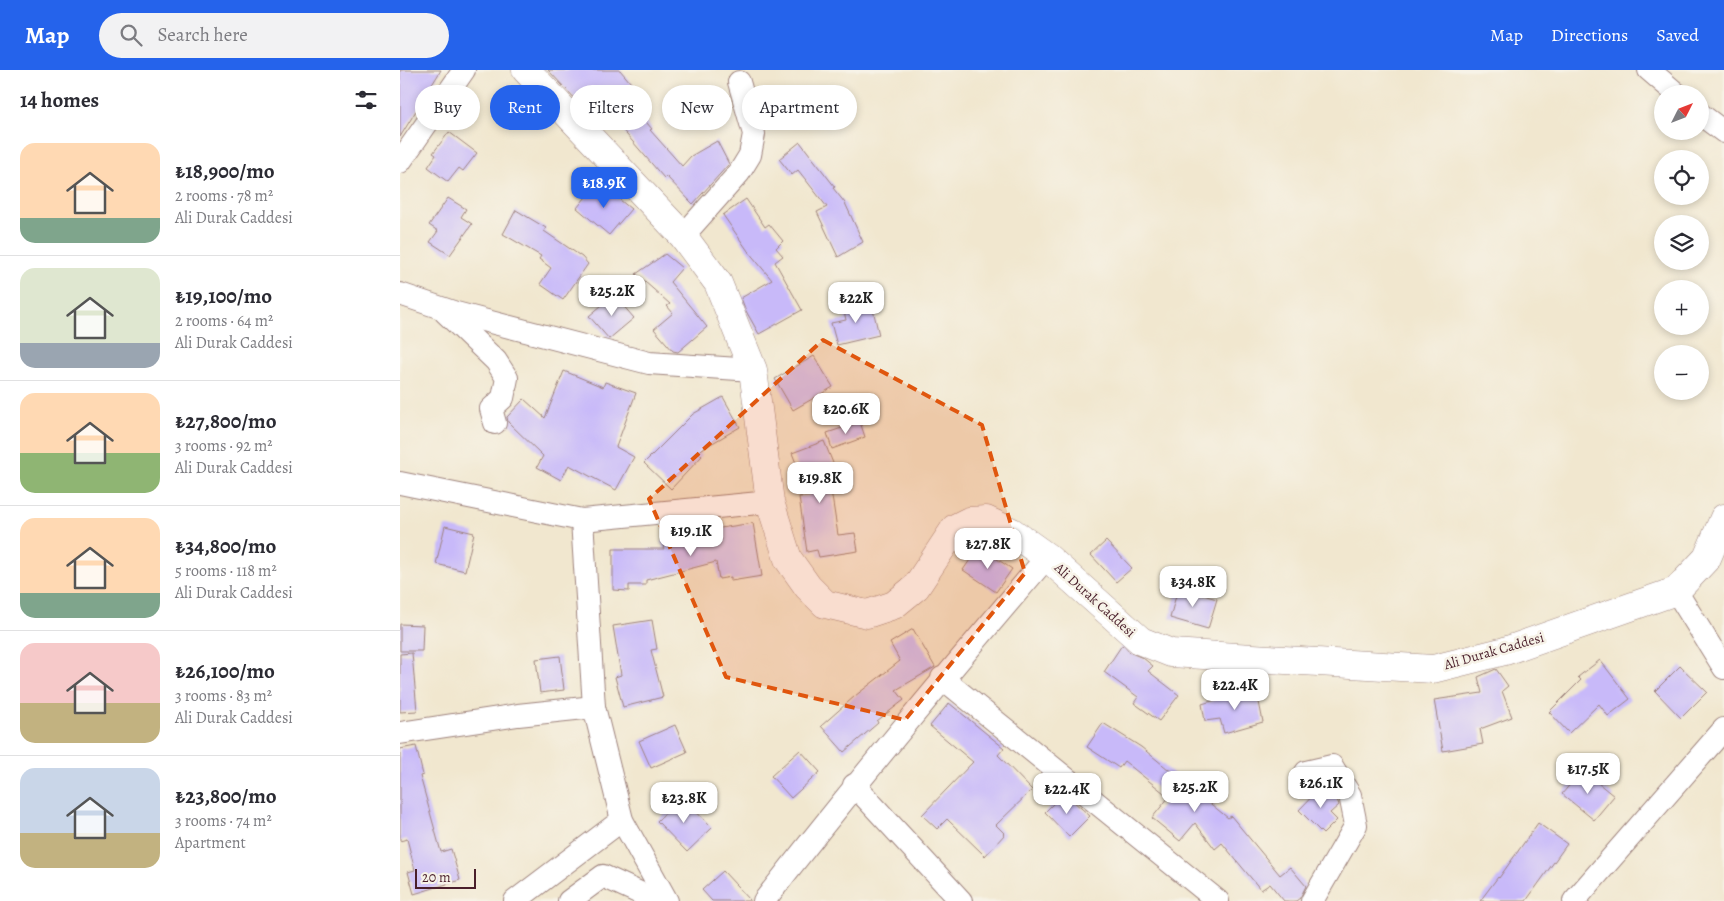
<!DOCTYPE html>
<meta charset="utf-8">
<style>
:root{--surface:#fff;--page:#f2f2f3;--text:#2b2b33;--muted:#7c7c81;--line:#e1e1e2;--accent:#2563eb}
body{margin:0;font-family:Alegreya,serif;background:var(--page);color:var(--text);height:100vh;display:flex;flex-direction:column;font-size:19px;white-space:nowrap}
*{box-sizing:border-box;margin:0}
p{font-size:16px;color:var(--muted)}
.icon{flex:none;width:28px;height:28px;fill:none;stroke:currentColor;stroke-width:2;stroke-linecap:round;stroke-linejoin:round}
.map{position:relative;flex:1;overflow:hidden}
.drawer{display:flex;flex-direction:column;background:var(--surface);width:400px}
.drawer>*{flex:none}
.hud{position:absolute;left:15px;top:15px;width:475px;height:45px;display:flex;gap:10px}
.needle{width:32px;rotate:48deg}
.tools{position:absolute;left:1254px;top:15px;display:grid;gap:10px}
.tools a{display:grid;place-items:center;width:55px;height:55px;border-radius:50%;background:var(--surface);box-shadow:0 2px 8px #0003;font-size:25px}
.scale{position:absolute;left:15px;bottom:12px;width:61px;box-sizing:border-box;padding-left:5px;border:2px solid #4a1f2b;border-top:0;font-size:14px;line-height:18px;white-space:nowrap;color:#4a1f2b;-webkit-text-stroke:4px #f7f3e8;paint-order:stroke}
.price{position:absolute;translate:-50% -42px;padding:0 11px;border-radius:10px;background:#fff;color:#222;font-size:16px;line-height:32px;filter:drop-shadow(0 1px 2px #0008)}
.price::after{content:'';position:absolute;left:50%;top:30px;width:15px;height:11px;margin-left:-8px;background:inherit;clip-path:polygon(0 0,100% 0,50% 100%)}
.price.active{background:var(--accent);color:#fff}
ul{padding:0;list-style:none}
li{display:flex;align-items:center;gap:15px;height:125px;padding:0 20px}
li+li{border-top:1px solid var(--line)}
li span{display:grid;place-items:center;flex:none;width:140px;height:100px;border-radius:15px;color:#555}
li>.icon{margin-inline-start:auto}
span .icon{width:60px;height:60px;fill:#fffc;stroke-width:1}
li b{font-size:21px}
h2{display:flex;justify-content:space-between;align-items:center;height:60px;padding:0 20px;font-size:21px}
.chip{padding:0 18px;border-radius:22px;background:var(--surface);box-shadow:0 2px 8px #0003;font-size:18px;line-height:45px}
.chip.active{background:var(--accent);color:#fff}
header{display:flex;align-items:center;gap:30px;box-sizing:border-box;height:70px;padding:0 25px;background:var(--accent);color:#fff}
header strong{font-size:24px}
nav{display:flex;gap:28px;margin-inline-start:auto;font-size:18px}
.search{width:350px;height:45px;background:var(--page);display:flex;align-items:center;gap:12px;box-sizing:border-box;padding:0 18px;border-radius:28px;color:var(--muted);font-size:19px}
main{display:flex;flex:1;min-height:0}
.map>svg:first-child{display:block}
.building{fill:#c8b9f9}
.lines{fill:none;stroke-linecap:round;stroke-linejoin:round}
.minor-casing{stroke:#9e837d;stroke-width:24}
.major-casing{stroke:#9e837d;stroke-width:29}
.minor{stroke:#fff;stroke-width:22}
.major{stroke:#fff;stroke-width:28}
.marked{fill:#e0560e;fill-opacity:0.2;stroke:#e0560e;stroke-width:4;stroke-dasharray:10 6;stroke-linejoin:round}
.labels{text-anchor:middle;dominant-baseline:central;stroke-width:5;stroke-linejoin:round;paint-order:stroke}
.street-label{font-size:14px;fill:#4a1f2b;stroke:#f7f3e8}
</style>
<header>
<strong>Map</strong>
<div class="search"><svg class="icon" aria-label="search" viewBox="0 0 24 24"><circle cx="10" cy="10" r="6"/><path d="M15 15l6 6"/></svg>Search here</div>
<nav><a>Map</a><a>Directions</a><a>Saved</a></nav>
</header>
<main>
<section class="drawer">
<h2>14 homes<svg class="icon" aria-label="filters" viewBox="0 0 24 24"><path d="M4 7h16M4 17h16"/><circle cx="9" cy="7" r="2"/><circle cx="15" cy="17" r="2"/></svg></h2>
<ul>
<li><span style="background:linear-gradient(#ffd9b3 75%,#7fa58c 0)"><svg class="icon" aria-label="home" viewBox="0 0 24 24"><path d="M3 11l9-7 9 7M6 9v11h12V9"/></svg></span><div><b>₺18,900/mo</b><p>2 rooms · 78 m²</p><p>Ali Durak Caddesi</p></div></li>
<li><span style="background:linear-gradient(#dfe7d0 75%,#9aa5b1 0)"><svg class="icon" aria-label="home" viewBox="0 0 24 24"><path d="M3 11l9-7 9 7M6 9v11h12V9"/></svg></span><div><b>₺19,100/mo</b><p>2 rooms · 64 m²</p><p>Ali Durak Caddesi</p></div></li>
<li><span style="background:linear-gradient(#ffd9b3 60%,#8fb573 0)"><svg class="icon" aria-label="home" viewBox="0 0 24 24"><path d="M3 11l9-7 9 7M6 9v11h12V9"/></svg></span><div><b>₺27,800/mo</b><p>3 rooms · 92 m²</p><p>Ali Durak Caddesi</p></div></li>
<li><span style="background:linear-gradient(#ffd9b3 75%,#7fa58c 0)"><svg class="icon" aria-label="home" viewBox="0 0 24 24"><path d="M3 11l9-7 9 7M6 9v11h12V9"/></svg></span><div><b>₺34,800/mo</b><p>5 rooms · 118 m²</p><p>Ali Durak Caddesi</p></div></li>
<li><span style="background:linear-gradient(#f6c9c9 60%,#c2b280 0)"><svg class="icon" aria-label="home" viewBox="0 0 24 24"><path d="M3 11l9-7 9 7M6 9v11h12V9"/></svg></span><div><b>₺26,100/mo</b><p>3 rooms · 83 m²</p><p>Ali Durak Caddesi</p></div></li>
<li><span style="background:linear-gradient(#c9d6e8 65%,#c2b280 0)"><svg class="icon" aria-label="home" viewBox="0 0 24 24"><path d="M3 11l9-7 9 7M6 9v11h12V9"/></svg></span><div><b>₺23,800/mo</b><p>3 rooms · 74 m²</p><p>Apartment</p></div></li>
</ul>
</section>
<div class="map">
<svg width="1324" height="831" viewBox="0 0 1324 831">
<rect width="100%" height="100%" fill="#f7f3e8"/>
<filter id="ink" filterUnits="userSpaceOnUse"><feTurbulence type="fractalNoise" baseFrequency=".02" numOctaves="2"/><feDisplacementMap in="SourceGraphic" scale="10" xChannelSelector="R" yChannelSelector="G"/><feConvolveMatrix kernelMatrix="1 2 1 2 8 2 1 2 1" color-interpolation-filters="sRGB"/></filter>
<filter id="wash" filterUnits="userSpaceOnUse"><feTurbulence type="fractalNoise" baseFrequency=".0096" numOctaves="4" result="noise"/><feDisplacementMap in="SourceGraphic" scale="20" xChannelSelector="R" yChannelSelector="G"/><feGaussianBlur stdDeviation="1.12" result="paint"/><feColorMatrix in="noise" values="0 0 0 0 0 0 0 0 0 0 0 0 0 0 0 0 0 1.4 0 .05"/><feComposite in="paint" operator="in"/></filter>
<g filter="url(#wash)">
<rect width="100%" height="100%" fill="#f1e7cf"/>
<g id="blocks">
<!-- building -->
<g class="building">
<polygon points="0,0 41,0 0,67"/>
<polygon points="148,0 220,0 236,19 226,28 252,59 250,60 282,96 291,86 317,71 329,94 293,134 266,106 264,108 208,43 197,52"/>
<polygon points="49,62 77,83 63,101 59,98 48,112 28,97 36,85 33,83"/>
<polygon points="400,72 435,117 433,118 445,133 463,172 438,187 417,142 427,137 398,100 392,105 379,89"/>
<polygon points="198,112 231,139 209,165 177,138"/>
<polygon points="48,128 66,139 61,147 72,154 50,185 30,172 38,161 29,155"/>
<polygon points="346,129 365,157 369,154 383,171 376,178 383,186 375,192 402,240 359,264 346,241 341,228 372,210 348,181 323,145"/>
<polygon points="116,140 146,158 144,161 182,187 188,194 163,230 140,214 151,198 139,189 141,186 103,164"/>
<polygon points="265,184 282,198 270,212 307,257 278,282 273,281 254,259 273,243 267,236 270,234 236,204"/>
<polygon points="214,225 234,248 209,269 189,246"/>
<polygon points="471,231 479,265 437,275 431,253 446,250 443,237"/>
<polygon points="414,286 433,317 393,340 375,309"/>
<polygon points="164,301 203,317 205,312 236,323 216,377 234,387 216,420 169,395 161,410 137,397 143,386 108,352 107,347 124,329 145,348"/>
<polygon points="323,327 340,357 297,382 302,386 271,419 244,393 293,344"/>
<polygon points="460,352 465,367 432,379 427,363"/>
<polygon points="424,371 435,398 428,401 438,465 455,463 458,481 419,487 417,480 407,482 399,427 409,426 392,383"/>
<polygon points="353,453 362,506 331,511 331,507 319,509 316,492 246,510 246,515 229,515 229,521 213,520 213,479 264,479 262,472 314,459"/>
<polygon points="45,456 74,463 65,501 36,494"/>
<polygon points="706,471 732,498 716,512 691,485"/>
<polygon points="579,477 612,499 596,522 563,500"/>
<polygon points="778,518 817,529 808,559 770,548"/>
<polygon points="252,550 257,579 251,580 263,627 223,637 215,607 221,605 213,556"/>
<polygon points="0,554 23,555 22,581 0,581"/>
<polygon points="513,559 535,597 496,620 504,630 477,651 478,653 444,682 421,656 455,626 500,591 490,573"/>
<polygon points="722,575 731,583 743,588 753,596 748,601 779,625 759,651 734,633 738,627 704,602"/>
<polygon points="12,583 17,641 0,642 0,584"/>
<polygon points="160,586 164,620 140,623 136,589"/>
<polygon points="1200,590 1230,629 1208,646 1199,634 1169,663 1149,642 1181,610 1178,607"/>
<polygon points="1280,596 1307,622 1281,648 1255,621"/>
<polygon points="1096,599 1108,616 1102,621 1112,647 1080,659 1083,674 1043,681 1034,630 1082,623 1078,607"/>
<polygon points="857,622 863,652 824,663 820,649 805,651 802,634 831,625"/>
<polygon points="549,633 604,678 598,685 632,720 596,755 605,764 585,786 547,749 537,759 522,745 573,692 530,656"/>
<polygon points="703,653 741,677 828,748 831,746 880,805 890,797 906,816 900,828 896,831 884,831 870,814 861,820 822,773 815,779 795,753 780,771 752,748 769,727 724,691 719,698 687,677"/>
<polygon points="275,655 287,682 251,698 239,671"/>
<polygon points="16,676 23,705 20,706 41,782 51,779 60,810 14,824 8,802 15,800 7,769 0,771 0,679"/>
<polygon points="400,680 420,702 391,728 371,706"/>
<polygon points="1182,700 1214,726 1194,750 1162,724"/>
<polygon points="923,715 936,727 939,735 930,743 937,750 923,764 899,740"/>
<polygon points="664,723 690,746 669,767 645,742"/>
<polygon points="282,727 312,758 287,782 257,751"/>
<polygon points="1138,753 1167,774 1126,831 1080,831 1098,807 1099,808"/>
<polygon points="323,801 351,831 312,831 302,820"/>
</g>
</g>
</g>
<g filter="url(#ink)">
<use href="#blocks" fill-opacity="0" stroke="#9e837d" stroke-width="1"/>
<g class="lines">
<defs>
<g id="minor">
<polyline points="1249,0 1277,24"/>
<polyline points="1300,44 1324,62"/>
<polyline points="0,92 64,0"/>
<polyline points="283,166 339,103 350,85 354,64 339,12"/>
<polyline points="0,224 56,243 249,293 353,300"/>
<polyline points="45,242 96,291 107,308 103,328 91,339 95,353"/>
<polyline points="0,413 182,450 370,432"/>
<polyline points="182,450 194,637 222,750 267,831"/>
<polyline points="1276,521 1324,598"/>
<polyline points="542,608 818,831"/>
<polyline points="0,663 118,645 194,637"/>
<polyline points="906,702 932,696 950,725 956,755 912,831"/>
<polyline points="454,715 561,831"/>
<polyline points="115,831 222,750"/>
<polyline points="169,831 203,806 257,831"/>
<path d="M364,831C455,714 550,600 647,487"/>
<polyline points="1174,831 1324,659"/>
</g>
<polyline id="major" points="126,0 283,166 318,213 353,300 370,432 388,489 408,517 425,534 467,544 494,535 516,517 555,458 569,451 586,450 612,462 647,487 741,571 771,583 1033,599 1105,581 1276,521 1307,488 1324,448"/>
</defs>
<!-- minor casing -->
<use href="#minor" class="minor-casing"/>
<!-- major casing -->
<use href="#major" class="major-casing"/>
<!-- minor -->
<use href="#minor" class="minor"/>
<!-- major -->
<use href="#major" class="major"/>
</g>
</g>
<!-- marked area -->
<path class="marked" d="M423,270L582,355L625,503L505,650L326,607L249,429Z"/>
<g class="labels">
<!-- street labels -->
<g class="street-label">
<text transform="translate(695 530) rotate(42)">Ali Durak Caddesi</text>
<text transform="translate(1094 581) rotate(-16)">Ali Durak Caddesi</text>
</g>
</g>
</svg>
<div class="tools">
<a><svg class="needle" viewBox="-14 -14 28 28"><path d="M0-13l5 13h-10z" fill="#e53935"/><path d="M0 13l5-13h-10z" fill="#7c7c81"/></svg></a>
<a><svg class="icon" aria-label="locate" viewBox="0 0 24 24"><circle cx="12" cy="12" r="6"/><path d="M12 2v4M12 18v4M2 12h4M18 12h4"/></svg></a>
<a><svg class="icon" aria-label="layers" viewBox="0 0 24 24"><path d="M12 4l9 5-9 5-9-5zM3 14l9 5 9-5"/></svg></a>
<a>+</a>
<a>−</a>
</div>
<div class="scale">20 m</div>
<b class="price active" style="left:204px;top:139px">₺18.9K</b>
<b class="price" style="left:212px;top:247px">₺25.2K</b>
<b class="price" style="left:456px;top:254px">₺22K</b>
<b class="price" style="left:446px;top:365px">₺20.6K</b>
<b class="price" style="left:420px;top:434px">₺19.8K</b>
<b class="price" style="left:291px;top:487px">₺19.1K</b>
<b class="price" style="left:588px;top:500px">₺27.8K</b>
<b class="price" style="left:793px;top:538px">₺34.8K</b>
<b class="price" style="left:835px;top:641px">₺22.4K</b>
<b class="price" style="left:1188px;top:725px">₺17.5K</b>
<b class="price" style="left:921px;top:739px">₺26.1K</b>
<b class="price" style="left:795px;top:743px">₺25.2K</b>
<b class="price" style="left:667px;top:745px">₺22.4K</b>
<b class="price" style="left:284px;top:754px">₺23.8K</b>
<div class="hud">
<a class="chip">Buy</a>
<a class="chip active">Rent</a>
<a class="chip">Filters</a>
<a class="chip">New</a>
<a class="chip">Apartment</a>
</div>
</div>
</main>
